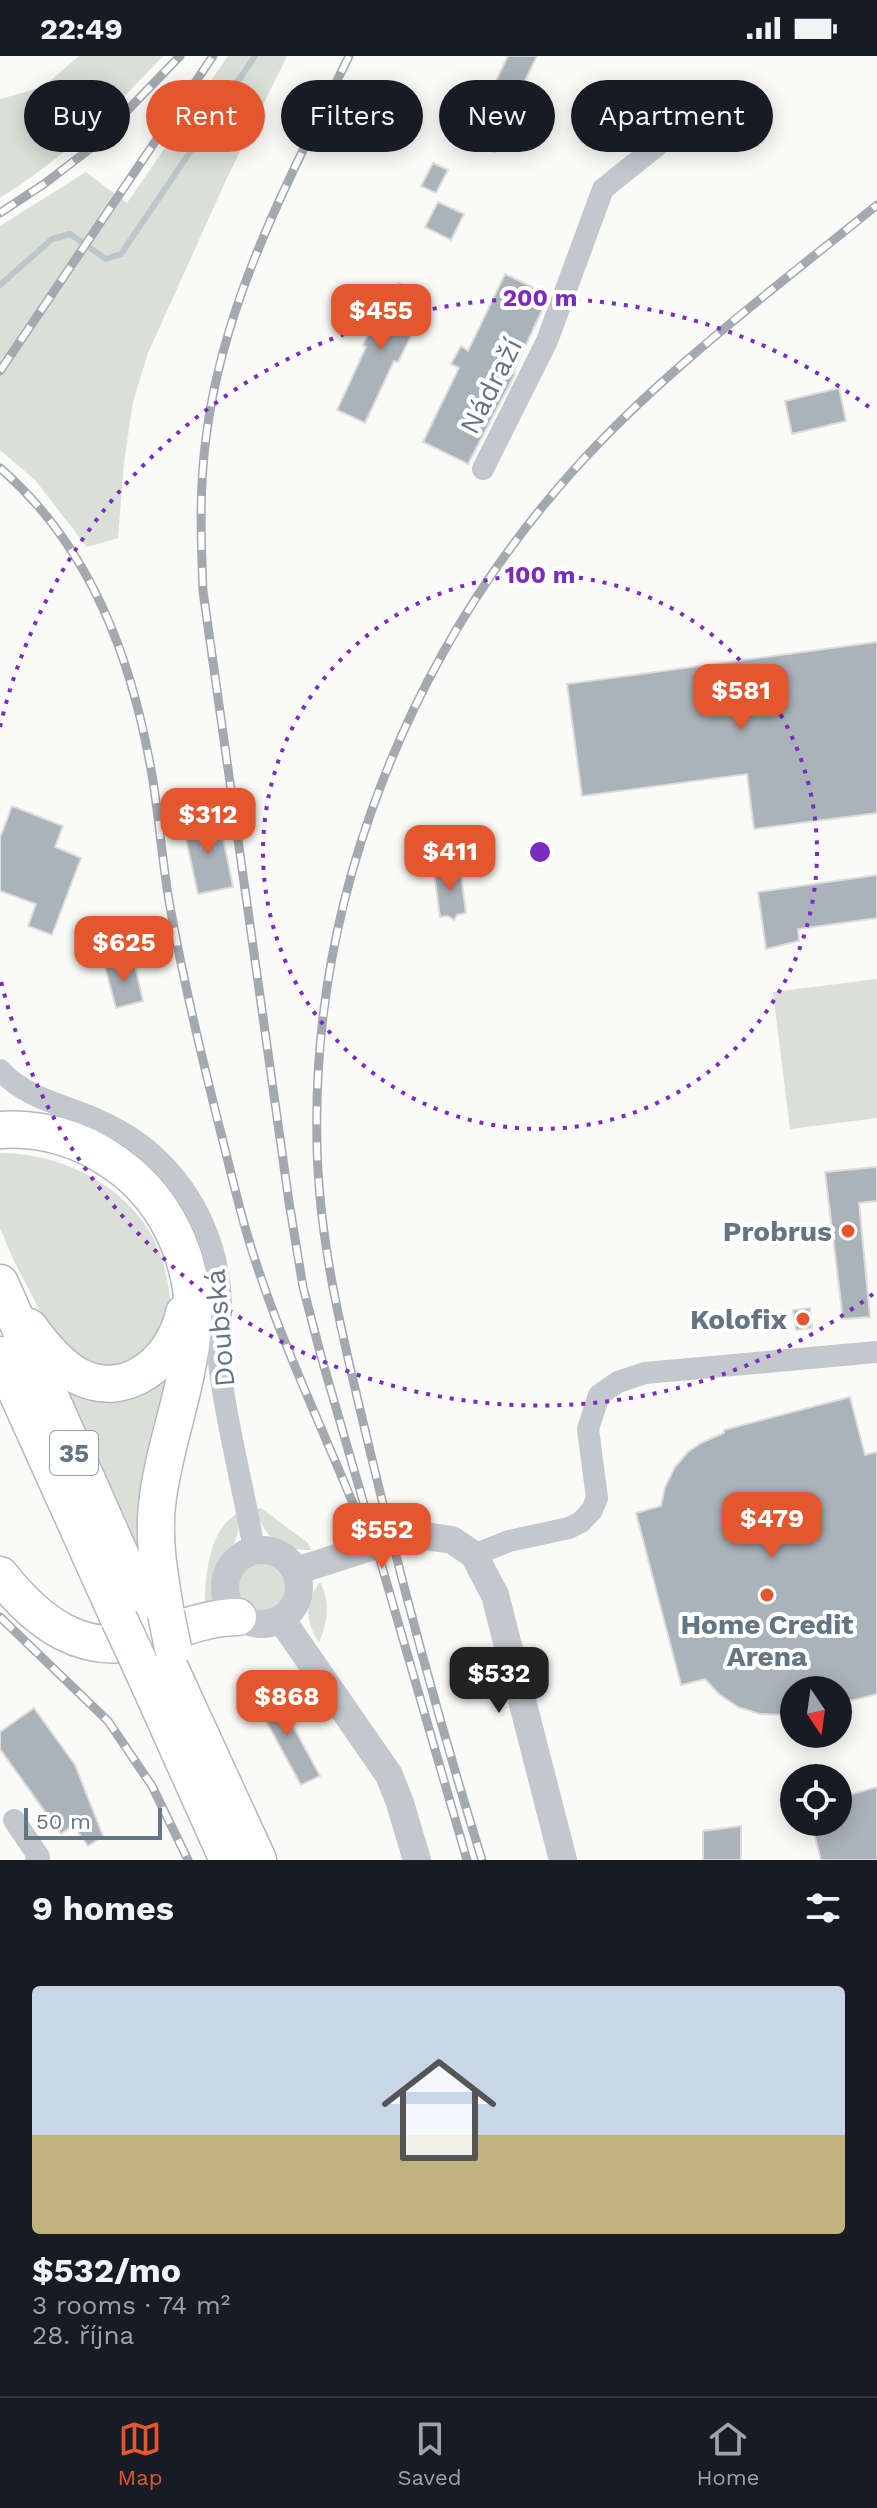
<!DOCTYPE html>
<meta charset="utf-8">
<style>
:root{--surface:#171b24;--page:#242831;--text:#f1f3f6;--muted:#9ea1a6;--line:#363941;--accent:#e4572e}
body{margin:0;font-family:"Work Sans",sans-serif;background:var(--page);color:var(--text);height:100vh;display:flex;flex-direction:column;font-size:30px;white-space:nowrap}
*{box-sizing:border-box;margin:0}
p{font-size:26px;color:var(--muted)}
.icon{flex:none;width:44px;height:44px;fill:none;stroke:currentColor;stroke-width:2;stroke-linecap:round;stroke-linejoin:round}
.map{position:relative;height:1804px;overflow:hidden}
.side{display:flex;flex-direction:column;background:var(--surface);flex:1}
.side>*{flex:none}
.banner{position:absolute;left:24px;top:24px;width:830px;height:72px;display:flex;gap:16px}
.needle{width:52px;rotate:167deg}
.tools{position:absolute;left:780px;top:1620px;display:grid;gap:16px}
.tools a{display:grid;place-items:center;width:72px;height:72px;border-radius:50%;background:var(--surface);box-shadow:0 4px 20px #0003;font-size:40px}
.scale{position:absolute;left:24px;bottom:20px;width:138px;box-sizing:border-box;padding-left:8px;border:4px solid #657683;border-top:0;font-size:22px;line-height:28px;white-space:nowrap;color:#657683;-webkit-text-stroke:6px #fff;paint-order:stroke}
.price{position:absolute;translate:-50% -68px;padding:0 18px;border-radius:16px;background:var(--accent);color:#fff;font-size:26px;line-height:52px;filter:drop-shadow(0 2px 4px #0008)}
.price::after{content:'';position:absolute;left:50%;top:48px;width:24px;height:18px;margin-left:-12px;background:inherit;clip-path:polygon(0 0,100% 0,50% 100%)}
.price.current{background:#222;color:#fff}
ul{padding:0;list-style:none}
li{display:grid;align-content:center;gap:16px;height:424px;padding:0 32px}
li span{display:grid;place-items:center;height:248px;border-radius:8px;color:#555}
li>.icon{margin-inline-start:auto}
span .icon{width:144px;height:144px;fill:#fffc;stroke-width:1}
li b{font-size:34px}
h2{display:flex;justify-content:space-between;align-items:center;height:96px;padding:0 32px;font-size:34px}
.tag{padding:0 28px;border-radius:36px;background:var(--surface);box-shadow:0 4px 20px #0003;font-size:28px;line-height:72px}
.tag.current{background:var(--accent);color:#fff}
.status{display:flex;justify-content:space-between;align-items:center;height:56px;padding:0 40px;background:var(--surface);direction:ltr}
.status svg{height:22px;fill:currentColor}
.menu{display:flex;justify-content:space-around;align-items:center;height:112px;border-top:2px solid var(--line);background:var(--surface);font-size:22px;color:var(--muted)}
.menu a{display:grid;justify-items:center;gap:4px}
.menu .current{color:var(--accent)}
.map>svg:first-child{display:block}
.green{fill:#dadfd7}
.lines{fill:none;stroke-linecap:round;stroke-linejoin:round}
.stream{stroke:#bbc7cb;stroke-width:6}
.building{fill:#aab3b9;stroke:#dcdcda;stroke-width:2}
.trunk-casing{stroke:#b4b9bd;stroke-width:39}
.minor{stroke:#c3c8cc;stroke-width:22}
.tertiary{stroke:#c3c8cc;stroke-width:28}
.trunk{stroke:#fff;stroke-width:36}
.rail-casing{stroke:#a2aab0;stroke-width:9}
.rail{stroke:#fff;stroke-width:6;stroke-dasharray:18;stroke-linecap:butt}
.trunk-bridge-casing{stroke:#b4b9bd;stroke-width:39;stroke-linecap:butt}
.trunk-bridge{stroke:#fff;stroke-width:36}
.ring{fill:none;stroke:#7b2cbf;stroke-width:4;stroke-dasharray:4 8}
.poi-dot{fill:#e4572e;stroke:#fff;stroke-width:3}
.labels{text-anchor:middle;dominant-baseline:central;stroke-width:8;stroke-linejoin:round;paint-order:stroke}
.shield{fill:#fff;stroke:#939fa8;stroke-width:2}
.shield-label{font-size:26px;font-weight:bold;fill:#657683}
.street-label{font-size:28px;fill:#657683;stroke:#fff}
.poi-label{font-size:28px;font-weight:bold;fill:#657683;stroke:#fff;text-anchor:end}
.centre{fill:#7b2cbf;stroke:#fff;stroke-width:4}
.ring-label{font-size:24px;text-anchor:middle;font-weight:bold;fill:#7b2cbf;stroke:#fff;stroke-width:8;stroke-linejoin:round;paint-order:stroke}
</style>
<div class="status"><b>22:49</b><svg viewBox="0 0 49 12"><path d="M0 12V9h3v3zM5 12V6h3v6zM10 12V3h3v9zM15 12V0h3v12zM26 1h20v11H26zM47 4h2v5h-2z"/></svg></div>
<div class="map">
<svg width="877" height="1804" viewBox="0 0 877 1804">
<rect width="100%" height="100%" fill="#fafaf8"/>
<!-- green -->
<g class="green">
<path d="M79,0H163C109,57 67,100 0,142V43L43,31Z"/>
<polygon points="228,0 287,0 227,122 148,297 133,346 124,406 118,482 87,491 35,424 0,394 0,170 86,116 127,147"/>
<polygon points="877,923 877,1062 790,1073 773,936"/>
<path d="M0,1097C72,1097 151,1142 166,1218C169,1231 172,1247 169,1260C166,1274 156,1287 150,1299L103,1315L57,1287L14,1205L0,1172Z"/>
<path d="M167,1324L141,1502L67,1339L72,1337C108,1346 135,1347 167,1324Z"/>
<path d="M261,1452L308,1487L311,1494C278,1494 266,1482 255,1453Z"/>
<path d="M238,1457C245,1497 206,1506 216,1551L205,1555C205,1523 207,1474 238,1457Z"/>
<circle cx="261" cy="1532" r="26"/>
<path d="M320,1526C331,1545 327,1567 319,1587C305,1564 304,1548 320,1526Z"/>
</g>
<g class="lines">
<!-- stream -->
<polyline class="stream" points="0,229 52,183 70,178 106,203 121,198 255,0"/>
</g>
<!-- building -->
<g class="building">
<polygon points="508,0 537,0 518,39 521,41 514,53 512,52 500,77 504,79 495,97 464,83 473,65 476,66"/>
<polygon points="433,107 448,114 436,137 421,130"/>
<polygon points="438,146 464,158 451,184 425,171"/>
<polygon points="505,218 549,239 513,317 515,318 468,408 423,386 459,312 451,308 461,290 468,295"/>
<polygon points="398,227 426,241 409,274 413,276 398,306 394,305 365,367 337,354 366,291 363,289 378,259 381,261"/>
<polygon points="839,332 846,365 792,378 785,345"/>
<polygon points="877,586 877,757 754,773 747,718 582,740 567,628"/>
<polygon points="12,750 63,770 55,791 81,802 52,879 28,870 36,848 0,835 0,782"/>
<polygon points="210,755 215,778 222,777 233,831 198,838 186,783 195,781 190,759"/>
<polygon points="460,813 466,857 457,859 454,864 448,860 440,861 434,816"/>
<polygon points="877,819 877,862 798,873 799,885 766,893 758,836"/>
<polygon points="134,905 143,945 116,952 105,911"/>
<polygon points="877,1111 877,1145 859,1147 870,1261 843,1263 825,1116"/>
<polygon points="810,1252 812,1272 796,1274 793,1254"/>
<polygon points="850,1341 865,1399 877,1396 877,1638 838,1648 838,1634 794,1634 794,1657 782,1659 760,1658 738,1651 719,1638 705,1623 681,1629 636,1457 661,1450 665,1431 675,1411 688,1396 701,1387 724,1377 724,1374"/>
<polygon points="274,1635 320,1720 301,1729 255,1645"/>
<polygon points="34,1652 75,1709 103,1780 88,1790 73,1769 61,1778 0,1693 0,1676"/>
<polygon points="877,1731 877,1804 821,1804 811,1766 838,1766 838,1742"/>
<polygon points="741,1770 741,1804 703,1804 703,1775"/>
</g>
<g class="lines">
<defs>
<g id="trunk">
<path d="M0,1074C41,1071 82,1083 115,1107C173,1147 201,1220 191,1289C184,1343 163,1394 157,1449C153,1486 160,1522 166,1558"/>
<polyline points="0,1227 150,1566"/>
<path d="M29,1271C42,1289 58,1309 78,1320C126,1345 174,1305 184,1257"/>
<polyline points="0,1299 119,1563"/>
<path d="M0,1519C37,1566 84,1603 148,1583C178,1574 207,1561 238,1561"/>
<polyline points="163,1597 258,1804"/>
<polyline points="140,1608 228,1804"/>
</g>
</defs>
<!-- trunk casing -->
<use href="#trunk" class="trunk-casing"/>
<!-- minor -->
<g class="minor">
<polyline points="483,413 547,285 603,133 673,77"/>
<path d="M0,1014C27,1043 62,1048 96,1063C116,1072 136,1083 152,1098C195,1136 220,1192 221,1249C222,1271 217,1294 220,1315C228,1375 244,1434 254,1494"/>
<polyline points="474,1499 509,1485 569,1472 581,1466 592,1454 597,1442 588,1373 599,1339 618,1326 645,1317 877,1296"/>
<polyline points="14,1764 39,1801 36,1804"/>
</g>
<!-- tertiary -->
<g class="tertiary">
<circle cx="262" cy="1531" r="37"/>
<polyline points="296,1515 411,1478 452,1484 474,1499 495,1539 563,1804"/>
<polyline points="281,1563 389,1719 400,1747 417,1804"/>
</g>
<!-- trunk -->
<use href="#trunk" class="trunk"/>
<defs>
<g id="rail">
<path d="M349,0C289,124 223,244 206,382C199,433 201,484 203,535L289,1146L303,1231L321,1300L467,1804"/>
<polyline points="0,157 44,128 91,92 180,0"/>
<polyline points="0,315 213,0"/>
<path d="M0,412C91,491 132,603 152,719C159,761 162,803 169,845C187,946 213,1046 238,1145C264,1250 313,1350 354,1450"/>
<polyline points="0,1561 108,1665 152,1730 188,1804"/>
<path d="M482,1804C440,1669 403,1532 370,1395C346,1294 319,1193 317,1089C311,843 409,599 572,416C661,316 773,234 877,149"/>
</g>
</defs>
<!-- rail casing -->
<use href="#rail" class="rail-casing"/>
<!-- rail -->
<use href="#rail" class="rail"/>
<defs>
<g id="trunk-bridge">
<polyline points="166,1558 173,1592"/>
<polyline points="119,1563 140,1608"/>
</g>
</defs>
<!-- trunk-bridge casing -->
<use href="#trunk-bridge" class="trunk-bridge-casing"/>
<!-- trunk-bridge -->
<use href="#trunk-bridge" class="trunk-bridge"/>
</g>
<!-- distance rings -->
<g class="ring">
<circle cx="540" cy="796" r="277"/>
<path d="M873 1238A554 554 0 0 1 0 921M0 671A554 554 0 0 1 873 354"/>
</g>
<!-- markers -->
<g class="poi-dot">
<circle cx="848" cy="1175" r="8"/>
<circle cx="803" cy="1263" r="8"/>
<circle cx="767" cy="1539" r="8"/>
</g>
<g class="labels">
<!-- shield labels -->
<rect class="shield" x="50" y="1375" width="48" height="44" rx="6"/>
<g class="shield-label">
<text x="74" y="1397">35</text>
</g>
<!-- street labels -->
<g class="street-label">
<text transform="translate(491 330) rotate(-63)">Nádraží</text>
<text transform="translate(220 1272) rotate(-95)">Doubská</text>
</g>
<!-- poi labels -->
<g class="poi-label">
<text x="832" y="1175">Probrus</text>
<text x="787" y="1263">Kolofix</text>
<text x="767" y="1568" text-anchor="middle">Home Credit<tspan x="767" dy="32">Arena</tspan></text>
</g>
</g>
<circle cx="540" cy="796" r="12" class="centre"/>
<g class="ring-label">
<text x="540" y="250">200 m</text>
<text x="540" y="527">100 m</text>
</g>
</svg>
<div class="tools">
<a><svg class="needle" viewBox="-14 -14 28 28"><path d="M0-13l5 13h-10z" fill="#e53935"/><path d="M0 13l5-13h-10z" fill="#9ea1a6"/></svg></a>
<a><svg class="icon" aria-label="locate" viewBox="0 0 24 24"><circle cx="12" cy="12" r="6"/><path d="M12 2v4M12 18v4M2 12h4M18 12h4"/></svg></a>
</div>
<div class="scale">50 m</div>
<b class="price" style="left:381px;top:296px">$455</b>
<b class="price" style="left:741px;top:676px">$581</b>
<b class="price" style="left:208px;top:800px">$312</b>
<b class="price" style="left:450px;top:837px">$411</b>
<b class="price" style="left:124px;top:928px">$625</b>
<b class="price" style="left:772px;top:1504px">$479</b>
<b class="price" style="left:382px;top:1515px">$552</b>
<b class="price current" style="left:499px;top:1659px">$532</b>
<b class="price" style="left:287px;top:1682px">$868</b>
<div class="banner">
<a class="tag">Buy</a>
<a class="tag current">Rent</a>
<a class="tag">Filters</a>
<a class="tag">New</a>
<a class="tag">Apartment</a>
</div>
</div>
<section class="side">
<h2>9 homes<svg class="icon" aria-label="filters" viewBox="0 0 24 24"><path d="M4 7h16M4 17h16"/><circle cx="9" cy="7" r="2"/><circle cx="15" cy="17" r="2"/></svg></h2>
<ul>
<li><span style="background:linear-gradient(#c9d6e8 60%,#c2b280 0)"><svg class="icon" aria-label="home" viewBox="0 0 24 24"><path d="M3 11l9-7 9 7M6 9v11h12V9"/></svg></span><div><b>$532/mo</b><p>3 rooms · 74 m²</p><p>28. října</p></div></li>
</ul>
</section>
<nav class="menu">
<a class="current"><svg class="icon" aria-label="map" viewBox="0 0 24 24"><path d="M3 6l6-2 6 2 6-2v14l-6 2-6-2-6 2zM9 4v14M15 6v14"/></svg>Map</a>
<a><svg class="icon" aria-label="saved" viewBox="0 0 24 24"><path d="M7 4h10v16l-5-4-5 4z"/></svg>Saved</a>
<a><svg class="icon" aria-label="home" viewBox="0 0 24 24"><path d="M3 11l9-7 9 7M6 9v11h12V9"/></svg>Home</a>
</nav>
